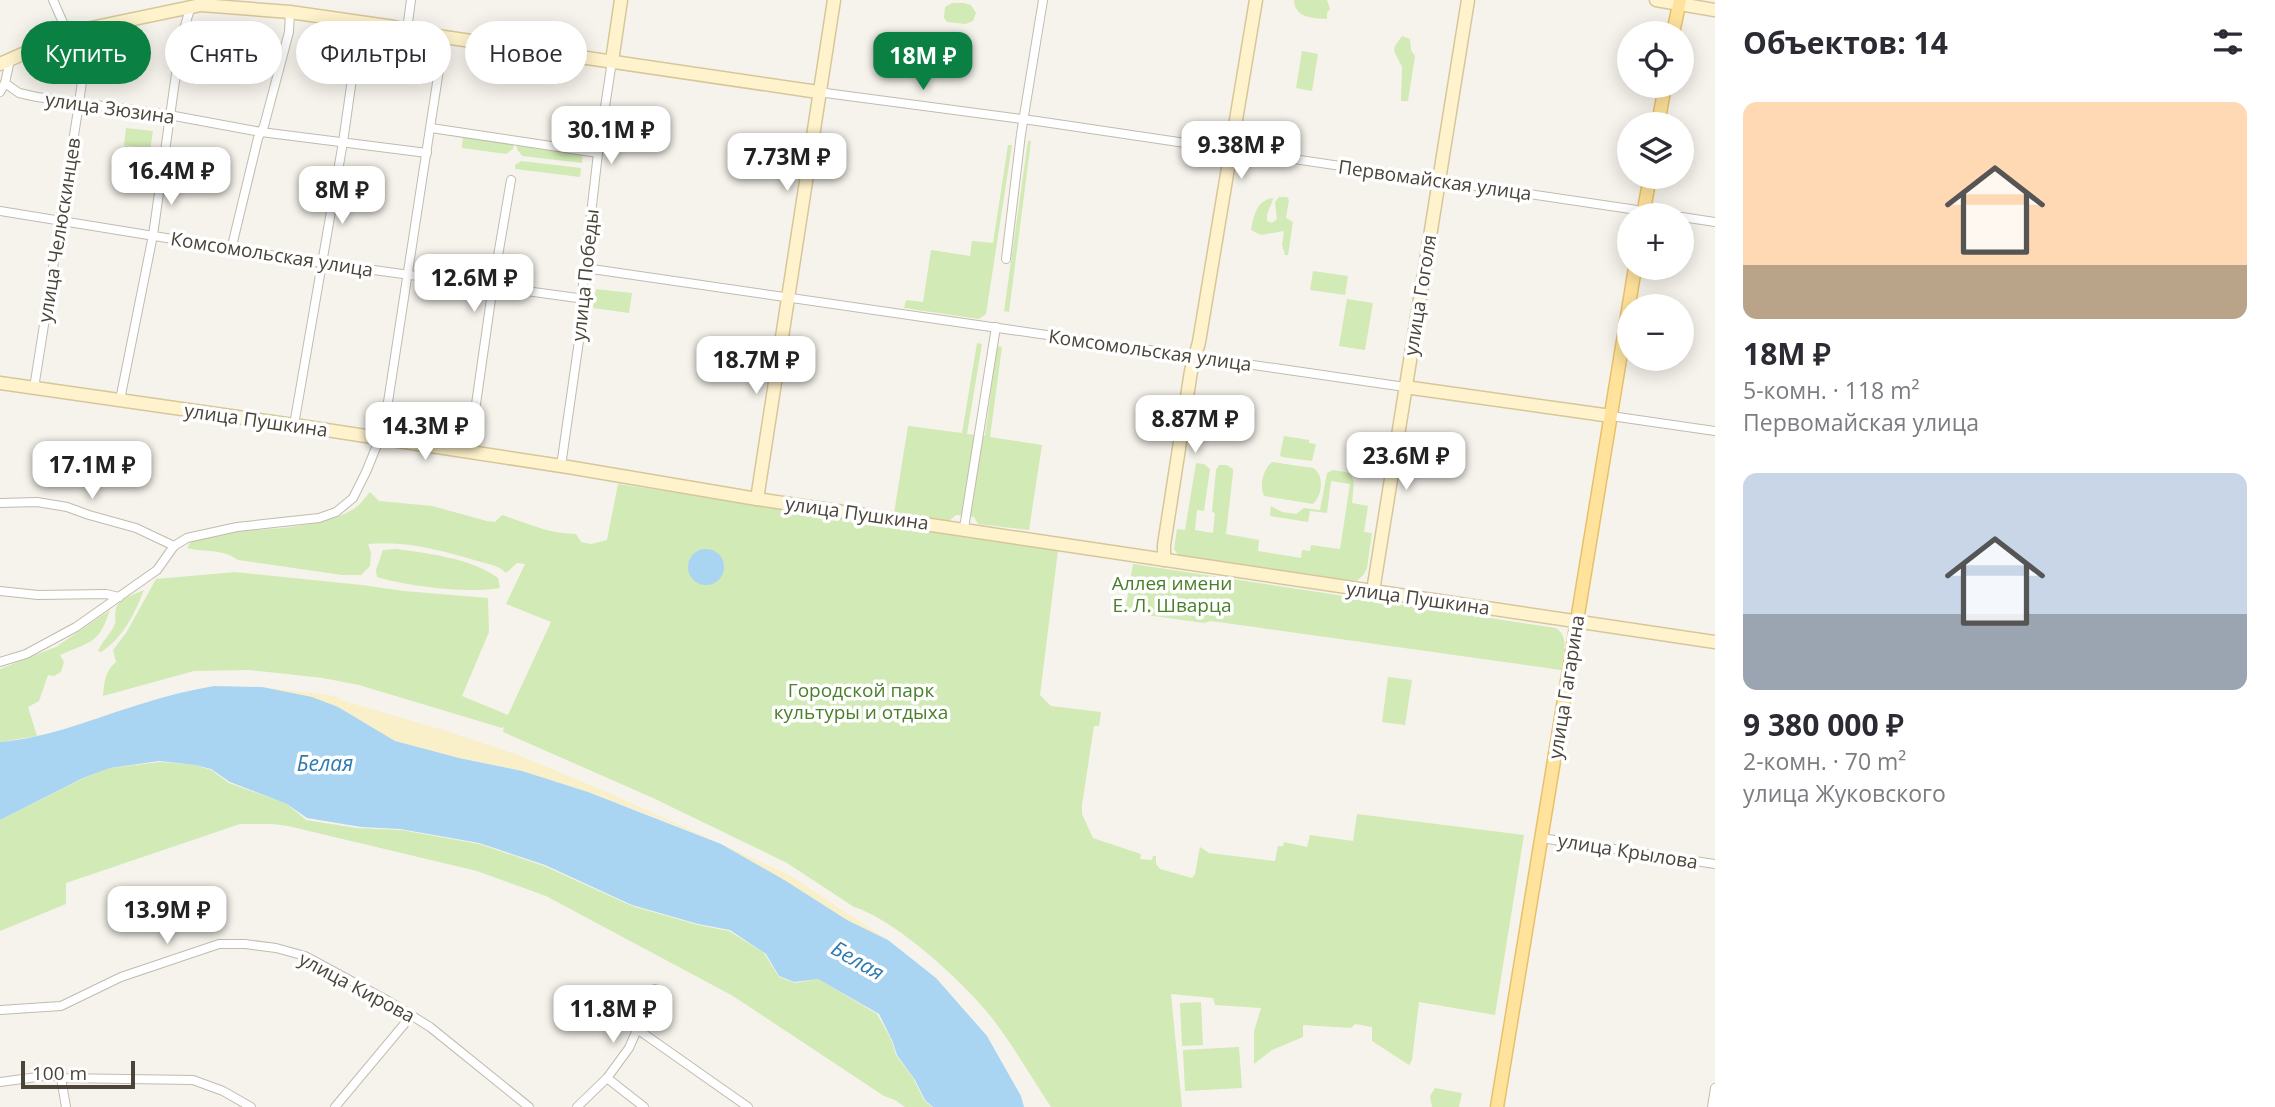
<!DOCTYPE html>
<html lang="ru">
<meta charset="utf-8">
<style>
:root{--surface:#fff;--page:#f7f7f7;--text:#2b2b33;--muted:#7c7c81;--accent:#0b8043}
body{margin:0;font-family:"Open Sans",sans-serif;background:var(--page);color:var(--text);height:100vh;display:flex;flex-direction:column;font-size:26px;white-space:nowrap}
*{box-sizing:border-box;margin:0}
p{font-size:23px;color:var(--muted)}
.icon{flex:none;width:38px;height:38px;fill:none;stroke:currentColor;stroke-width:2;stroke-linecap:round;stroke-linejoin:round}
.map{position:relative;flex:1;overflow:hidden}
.sheet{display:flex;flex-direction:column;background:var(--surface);width:560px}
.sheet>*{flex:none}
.guide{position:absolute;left:21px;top:21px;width:665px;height:63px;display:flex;gap:14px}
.fabs{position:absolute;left:1617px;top:21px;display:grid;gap:14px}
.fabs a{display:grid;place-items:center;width:77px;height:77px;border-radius:50%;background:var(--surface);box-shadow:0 4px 18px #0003;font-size:35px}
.scale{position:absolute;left:21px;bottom:18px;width:114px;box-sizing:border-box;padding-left:7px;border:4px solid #4b4439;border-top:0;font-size:19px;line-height:24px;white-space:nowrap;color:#4b4439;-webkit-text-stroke:5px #fff;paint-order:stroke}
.price{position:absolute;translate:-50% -60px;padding:0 16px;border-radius:14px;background:#fff;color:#222;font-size:23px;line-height:46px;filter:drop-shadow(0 2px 4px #0008)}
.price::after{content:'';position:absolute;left:50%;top:42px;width:21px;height:16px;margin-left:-10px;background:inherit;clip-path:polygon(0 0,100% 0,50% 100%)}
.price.current{background:var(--accent);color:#fff}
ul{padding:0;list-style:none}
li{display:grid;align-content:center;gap:14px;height:371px;padding:0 28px}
li span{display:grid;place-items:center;height:217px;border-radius:14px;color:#555}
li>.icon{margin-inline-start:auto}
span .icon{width:126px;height:126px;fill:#fffc;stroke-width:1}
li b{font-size:30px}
h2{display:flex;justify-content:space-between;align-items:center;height:84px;padding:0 28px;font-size:30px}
.tag{padding:0 24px;border-radius:32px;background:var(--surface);box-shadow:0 4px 18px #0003;font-size:24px;line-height:63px}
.tag.current{background:var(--accent);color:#fff}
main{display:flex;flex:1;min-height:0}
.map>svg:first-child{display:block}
.green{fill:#d2eab5}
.sand{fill:#f9efc9}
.water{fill:#a9d4f2}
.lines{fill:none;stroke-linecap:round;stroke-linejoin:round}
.street-casing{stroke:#c2bbae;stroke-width:10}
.secondary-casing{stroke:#d6c79b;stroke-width:15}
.primary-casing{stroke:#e6c16a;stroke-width:15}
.street{stroke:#fff;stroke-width:8}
.secondary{stroke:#fff3cd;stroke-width:12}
.primary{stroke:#ffe39c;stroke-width:12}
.labels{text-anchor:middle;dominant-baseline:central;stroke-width:7;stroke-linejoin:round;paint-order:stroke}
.street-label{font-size:19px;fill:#4b4439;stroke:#fff}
.park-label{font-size:19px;fill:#4a7f2a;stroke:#fff}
.water-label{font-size:21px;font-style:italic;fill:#2e7ab2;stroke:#fff}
</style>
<main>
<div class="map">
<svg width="1715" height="1107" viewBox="0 0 1715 1107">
<rect width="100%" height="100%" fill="#f6f3ec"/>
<!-- green -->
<g class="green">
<path d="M1294,0H1327L1330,9L1327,13V19C1312,18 1295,18 1294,0Z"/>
<polygon points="952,3 963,3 971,5 976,13 973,21 966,24 947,22 944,18 945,7"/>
<polygon points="1402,36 1410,39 1411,50 1415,56 1408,101 1401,101 1402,67 1394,51 1395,46"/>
<polygon points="1302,51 1318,54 1312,91 1296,88"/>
<polygon points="126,128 153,131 148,164 122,161 124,146 148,149 124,145"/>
<polygon points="463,136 514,143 513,149 506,154 462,148"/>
<polygon points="1028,141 1031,141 1009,312 1004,311"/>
<polygon points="517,143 583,153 582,163 522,156 517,149"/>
<polygon points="1008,145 1012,145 986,314 979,319 904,308 906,300 923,302 931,250 970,256 972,241 993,243"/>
<polygon points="521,161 581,168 580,177 515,169 515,165"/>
<path d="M1279,197H1287L1289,200L1286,218L1293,222L1288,255H1285L1282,245L1284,231L1261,235L1251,230C1254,216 1256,200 1273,198C1272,206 1266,211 1267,221L1272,223L1277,219L1275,202Z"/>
<polygon points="1313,271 1348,276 1345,295 1310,290"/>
<polygon points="596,289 632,293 629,313 593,308"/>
<polygon points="1347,299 1373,303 1365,350 1339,346"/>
<polygon points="977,343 982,344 967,434 985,436 997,346 1002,347 990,437 1042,445 1029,530 978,524 974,517 956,515 949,521 894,513 908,426 962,433"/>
<polygon points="1284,436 1309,440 1309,443 1316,444 1312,461 1282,457 1280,455"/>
<path d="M1272,462L1313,468C1325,475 1322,496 1313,504L1264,496C1259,485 1263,470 1272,462Z"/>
<polygon points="1196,463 1204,464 1210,469 1204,511 1197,510 1195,530 1213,533 1215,513 1212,512 1216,470 1219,465 1227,465 1233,469 1233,473 1226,534 1259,540 1258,551 1301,558 1302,550 1310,551 1311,545 1340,549 1350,484 1331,481 1327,513 1310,511 1308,522 1270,516 1271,506 1282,512 1296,514 1304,508 1320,510 1327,473 1333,470 1350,473 1354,482 1352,503 1368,506 1364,532 1372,533 1367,568 1364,574 1357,581 1345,580 1178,555 1174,549 1177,529 1185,530"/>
<path d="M618,484L1058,550L1040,695L1051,706L1101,712L1099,726H1094L1082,805V814L1093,838L1141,854L1140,859L1152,860L1153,856H1156V864L1160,869L1192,878L1195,874L1200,847L1209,853L1275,861L1278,846H1283L1284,842L1307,847L1310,835L1353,841L1357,814L1524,835L1495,1015L1419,1002L1412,1060L1409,1065L1372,1041V1027L1355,1024L1351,1028L1303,1025V1037L1272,1050L1254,1064V1031L1261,1008L1215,1005L1213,998L1171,994L1182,1107H1051C1033,1080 1017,1052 998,1026C972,989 897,920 854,907L787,863L653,798L503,732L504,726L502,728L359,685L323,678L250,670L194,671L103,696C104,683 105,671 116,662L113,650L126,633L156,579L235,572L362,585L404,591L488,598L489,632L462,696L508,715L551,622L506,604L525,564L517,563L506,573C497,565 492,565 481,562C444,551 407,540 368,544L371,553L370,566L361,575H342L238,560C221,548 207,553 187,548L192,540C208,537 225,533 242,531C273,529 335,526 359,505C363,501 366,496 370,492L379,501L432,506L487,521L495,522L502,515C527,523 550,534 576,534L581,542L591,544L607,540Z"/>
<path d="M397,549C430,554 471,558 498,578L500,588C470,594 406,586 377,577L376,570L383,550Z"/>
<path d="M1133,564L1556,628C1570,637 1563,655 1561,670L1211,621L1204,623L1125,612Z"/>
<path d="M144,590C135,613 123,638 101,652L98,651C102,641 110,635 114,626C117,620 114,615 116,609C118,599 135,594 144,590Z"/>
<path d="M110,610C98,645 91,641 60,655L64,662L61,672L54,676L48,675L39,701L28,707L37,736L0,742V669L56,647Z"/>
<polygon points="1388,677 1412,680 1405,725 1382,722"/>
<polygon points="160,762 195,765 211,770 229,783 287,804 306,820 357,828 401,830 479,844 544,866 632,906 698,925 729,931 764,953 779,977 795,983 818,979 877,1014 891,1039 896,1055 913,1078 924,1100 932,1107 905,1107 895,1100 884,1096 733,996 546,896 477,871 288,826 273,824 240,824 66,883 66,904 0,931 0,820 84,778 110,768"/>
<polygon points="1201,1002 1203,1045 1182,1046 1180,1003"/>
<polygon points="1239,1047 1242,1088 1185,1091 1183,1050"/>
<polygon points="1435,1088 1462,1093 1459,1107 1432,1107 1430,1096"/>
</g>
<!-- sand -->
<polygon class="sand" points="262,687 336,696 341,700 443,730 518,755 607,792 789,875 888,940 847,920 786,881 721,844 660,819 588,792 522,771 459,758 395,741 338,707"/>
<!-- water -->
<g class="water">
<circle cx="706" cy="567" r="18"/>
<path d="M214,686L262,687L312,697L338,707L395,741L459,758L522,771L588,792L721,844L786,881L847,920L888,940L936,978L987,1036L1021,1096L1024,1107H933L925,1100L915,1080L897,1055L892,1040L879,1014L818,979L794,982L779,976L766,954L730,930L698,924L632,905L545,865L479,843L400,829L361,827L307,818L287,804L230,782L211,769L195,765L159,761L110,768L83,778L0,820V742C49,738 95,718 141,704C165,696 190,690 214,686Z"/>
</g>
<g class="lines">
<defs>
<g id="street">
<polyline points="53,0 68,34"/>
<polyline points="407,30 411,0"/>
<polyline points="5,83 19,93 37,97 169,115 261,132 427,153"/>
<polyline points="0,92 5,83 10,60"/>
<polyline points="818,92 1037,121 1671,215"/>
<polyline points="431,128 598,153"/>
<polyline points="0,211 308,261 585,299"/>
<polyline points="1682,217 1715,222"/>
<polyline points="231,250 258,138 264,126 289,32 290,12"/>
<polyline points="1006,259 1021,134 1043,0"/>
<polyline points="585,268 1405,387"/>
<polyline points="34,388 78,110 87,46 86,29"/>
<polyline points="120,400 153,235 181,39 190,9"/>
<polyline points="1611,416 1715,431"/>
<polyline points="294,425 343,142 360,23"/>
<polyline points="469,453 493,285 511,180"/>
<polyline points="561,466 585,299 583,284 598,153 612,61"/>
<polyline points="0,503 37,502 67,507 89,515 136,528 174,546"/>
<polyline points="964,528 996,327"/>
<polyline points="0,591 38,595 106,594 119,597"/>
<polyline points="0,662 26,654 76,627 157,570 174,546 187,538 237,527 319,518 336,512 353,498 366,472 384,428 444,37"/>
<polyline points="1541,838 1715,864"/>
<polyline points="0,1010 61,1006 121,977 219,944 245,944 276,948 305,956 390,1002 430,1027 529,1107"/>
<polyline points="637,1029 748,1107"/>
<polyline points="61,1078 66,1107"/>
<polyline points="607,1078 644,1107"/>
<polyline points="0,1082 52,1075 61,1078 193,1080 223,1091 251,1107"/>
<polyline points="335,1107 411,1016"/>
<polyline points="577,1107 607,1078 629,1048 655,989"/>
<polyline points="1712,1107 1715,1088"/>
</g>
<g id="secondary">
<polyline points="1656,0 1715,10"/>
<polyline points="612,61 621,0"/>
<polyline points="0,64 68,34 86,29 201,5 290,12 394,27 444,37 818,92"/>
<polyline points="0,383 294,425 568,467 757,499 1715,642"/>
<polyline points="1405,387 1611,416"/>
<polyline points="757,499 834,0"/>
<polyline points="1164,560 1164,545 1191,371 1199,342 1256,0"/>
<polyline points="1373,591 1468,0"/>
</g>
<g id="primary">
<polyline points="1673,33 1680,0"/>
<polyline points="1658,124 1665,86"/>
<polyline points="1643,215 1650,177"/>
<polyline points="1497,1107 1635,268"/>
</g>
</defs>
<!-- street casing -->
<use href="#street" class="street-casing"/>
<!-- secondary casing -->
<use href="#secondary" class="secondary-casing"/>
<!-- primary casing -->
<use href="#primary" class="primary-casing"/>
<!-- street -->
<use href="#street" class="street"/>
<!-- secondary -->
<use href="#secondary" class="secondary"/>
<!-- primary -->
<use href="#primary" class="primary"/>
</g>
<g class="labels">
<!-- street labels -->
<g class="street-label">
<text transform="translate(110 108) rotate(8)">улица Зюзина</text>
<text transform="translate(1435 180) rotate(8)">Первомайская улица</text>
<text transform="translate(59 230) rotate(-81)">улица Челюскинцев</text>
<text transform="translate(272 254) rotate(9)">Комсомольская улица</text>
<text transform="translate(585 275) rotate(-84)">улица Победы</text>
<text transform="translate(1420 295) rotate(-81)">улица Гоголя</text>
<text transform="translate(1150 350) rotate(8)">Комсомольская улица</text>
<text transform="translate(256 420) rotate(8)">улица Пушкина</text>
<text transform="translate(857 513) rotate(8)">улица Пушкина</text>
<text transform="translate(1418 598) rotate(8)">улица Пушкина</text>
<text transform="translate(1566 687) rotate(-81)">улица Гагарина</text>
<text transform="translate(1628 851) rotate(9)">улица Крылова</text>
<text transform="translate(357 987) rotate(28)">улица Кирова</text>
</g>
<!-- park labels -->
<g class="park-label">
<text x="1172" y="583">Аллея имени<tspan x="1172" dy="22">Е. Л. Шварца</tspan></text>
<text x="861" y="690">Городской парк<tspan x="861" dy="22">культуры и отдыха</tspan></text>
</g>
<!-- water labels -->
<g class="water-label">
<text x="325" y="763">Белая</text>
<text transform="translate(858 960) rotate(30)">Белая</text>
</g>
</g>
</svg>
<div class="fabs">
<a><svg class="icon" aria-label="locate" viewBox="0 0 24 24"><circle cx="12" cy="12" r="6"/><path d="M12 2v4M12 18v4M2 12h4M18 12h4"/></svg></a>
<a><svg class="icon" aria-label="layers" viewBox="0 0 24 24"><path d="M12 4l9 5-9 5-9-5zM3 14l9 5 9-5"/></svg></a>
<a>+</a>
<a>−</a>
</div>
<div class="scale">100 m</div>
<b class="price current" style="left:923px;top:92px">18M ₽</b>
<b class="price" style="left:611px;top:166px">30.1M ₽</b>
<b class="price" style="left:1241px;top:181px">9.38M ₽</b>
<b class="price" style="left:787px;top:193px">7.73M ₽</b>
<b class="price" style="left:171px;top:207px">16.4M ₽</b>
<b class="price" style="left:342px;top:226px">8M ₽</b>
<b class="price" style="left:474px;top:314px">12.6M ₽</b>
<b class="price" style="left:756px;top:396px">18.7M ₽</b>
<b class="price" style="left:1195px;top:455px">8.87M ₽</b>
<b class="price" style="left:425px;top:462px">14.3M ₽</b>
<b class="price" style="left:1406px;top:492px">23.6M ₽</b>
<b class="price" style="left:92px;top:501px">17.1M ₽</b>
<b class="price" style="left:167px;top:946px">13.9M ₽</b>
<b class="price" style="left:613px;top:1045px">11.8M ₽</b>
<div class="guide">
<a class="tag current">Купить</a>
<a class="tag">Снять</a>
<a class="tag">Фильтры</a>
<a class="tag">Новое</a>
</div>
</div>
<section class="sheet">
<h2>Объектов: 14<svg class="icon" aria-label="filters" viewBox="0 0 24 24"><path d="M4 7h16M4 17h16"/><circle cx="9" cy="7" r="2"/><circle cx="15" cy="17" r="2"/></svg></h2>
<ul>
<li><span style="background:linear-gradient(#ffd9b3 75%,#b9a48a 0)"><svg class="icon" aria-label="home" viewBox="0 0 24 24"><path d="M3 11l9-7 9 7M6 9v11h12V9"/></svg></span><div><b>18M ₽</b><p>5-комн. · 118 m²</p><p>Первомайская улица</p></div></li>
<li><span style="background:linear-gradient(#c9d6e8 65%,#9aa5b1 0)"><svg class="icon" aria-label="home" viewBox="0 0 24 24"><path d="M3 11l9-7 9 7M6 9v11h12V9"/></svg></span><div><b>9 380 000 ₽</b><p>2-комн. · 70 m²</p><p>улица Жуковского</p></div></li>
</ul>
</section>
</main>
